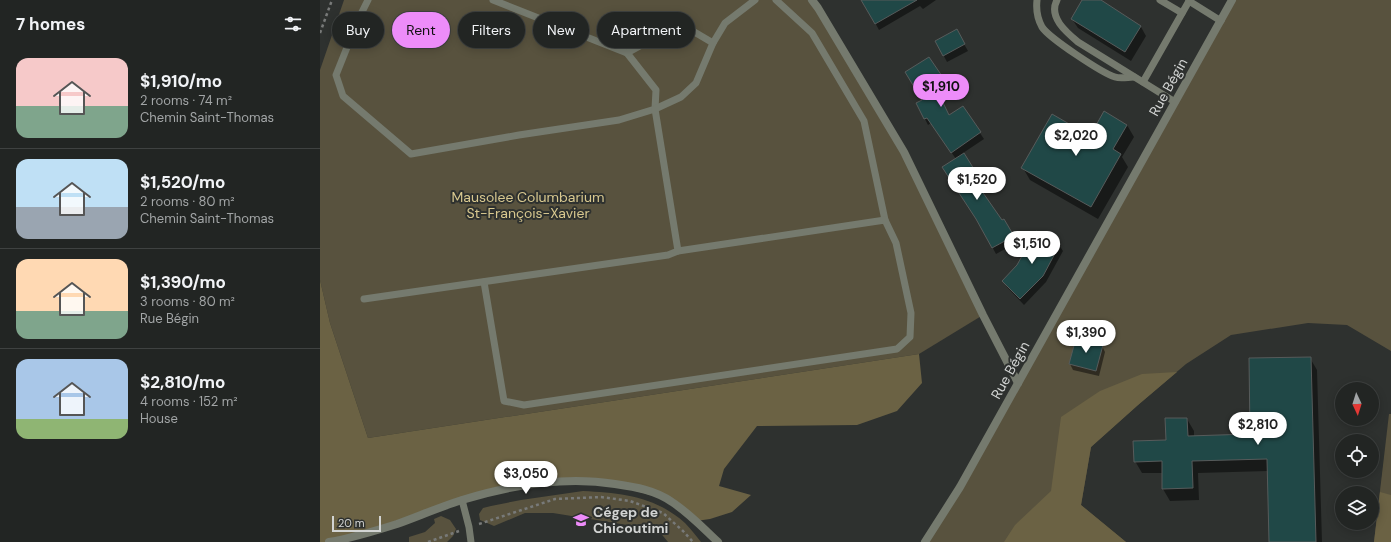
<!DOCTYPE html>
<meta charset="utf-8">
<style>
:root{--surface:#222523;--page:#2a2d2b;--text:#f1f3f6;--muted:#a2a5a6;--line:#3f4241;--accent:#ed8cf9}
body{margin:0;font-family:"DM Sans",sans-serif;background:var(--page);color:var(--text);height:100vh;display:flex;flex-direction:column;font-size:15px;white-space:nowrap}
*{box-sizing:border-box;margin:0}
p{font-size:13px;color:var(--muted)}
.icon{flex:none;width:22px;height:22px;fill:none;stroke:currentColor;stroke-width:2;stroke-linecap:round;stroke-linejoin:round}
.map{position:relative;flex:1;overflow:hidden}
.side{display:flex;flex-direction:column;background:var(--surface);width:320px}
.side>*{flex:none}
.banner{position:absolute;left:12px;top:12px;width:380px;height:36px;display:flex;gap:8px}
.needle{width:26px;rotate:176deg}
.tools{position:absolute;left:1015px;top:382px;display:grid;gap:8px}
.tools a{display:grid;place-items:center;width:44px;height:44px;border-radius:50%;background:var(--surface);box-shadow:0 2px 10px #0003,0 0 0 1px var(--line);font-size:20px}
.scale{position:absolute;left:12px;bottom:10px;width:49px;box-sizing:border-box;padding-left:4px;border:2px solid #d2d4d3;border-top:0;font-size:11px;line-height:14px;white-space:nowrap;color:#d2d4d3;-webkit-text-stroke:3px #2e312f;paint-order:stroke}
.price{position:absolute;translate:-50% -34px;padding:0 9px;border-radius:14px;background:#fff;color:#222;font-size:13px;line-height:26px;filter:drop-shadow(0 1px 2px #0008)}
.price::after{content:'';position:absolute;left:50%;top:24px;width:12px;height:9px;margin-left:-6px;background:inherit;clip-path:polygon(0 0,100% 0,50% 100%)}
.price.current{background:var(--accent);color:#111}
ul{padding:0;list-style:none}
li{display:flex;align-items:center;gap:12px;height:100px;padding:0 16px}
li+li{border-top:1px solid var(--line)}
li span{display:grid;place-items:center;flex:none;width:112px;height:80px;border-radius:12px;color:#555}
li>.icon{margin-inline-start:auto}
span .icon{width:48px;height:48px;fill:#fffc;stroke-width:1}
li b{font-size:17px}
h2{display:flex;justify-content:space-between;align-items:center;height:48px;padding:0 16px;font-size:17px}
.pill{padding:0 14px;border-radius:18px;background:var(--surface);box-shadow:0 2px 10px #0003,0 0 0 1px var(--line);font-size:14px;line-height:36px}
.pill.current{background:var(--accent);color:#111}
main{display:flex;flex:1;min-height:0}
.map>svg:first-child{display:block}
.green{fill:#58523e}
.forest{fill:#6b6244}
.shadow{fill:#0007}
.building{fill:#204847;stroke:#575b5b}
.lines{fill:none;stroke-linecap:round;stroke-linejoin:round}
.path{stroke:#787a79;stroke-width:2.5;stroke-dasharray:3 3;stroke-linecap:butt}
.service{stroke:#757a6e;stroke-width:7}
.minor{stroke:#757a6e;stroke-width:8}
.tertiary{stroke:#757a6e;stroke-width:8}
.labels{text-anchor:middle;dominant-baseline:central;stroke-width:4;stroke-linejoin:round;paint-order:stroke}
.street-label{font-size:14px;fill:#d2d4d3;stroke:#2e312f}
.park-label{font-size:14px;fill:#d8c88f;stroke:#2e312f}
.poi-label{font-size:14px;font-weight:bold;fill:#d2d4d3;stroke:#2e312f;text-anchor:start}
</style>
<main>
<section class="side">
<h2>7 homes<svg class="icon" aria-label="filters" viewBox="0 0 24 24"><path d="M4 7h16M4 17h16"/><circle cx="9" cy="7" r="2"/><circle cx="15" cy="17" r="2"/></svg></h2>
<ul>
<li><span style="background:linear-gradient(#f6c9c9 60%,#7fa58c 0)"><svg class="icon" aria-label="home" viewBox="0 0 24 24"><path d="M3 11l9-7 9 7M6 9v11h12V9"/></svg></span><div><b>$1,910/mo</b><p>2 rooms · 74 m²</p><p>Chemin Saint-Thomas</p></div></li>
<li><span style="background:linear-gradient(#bfe0f5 60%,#9aa5b1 0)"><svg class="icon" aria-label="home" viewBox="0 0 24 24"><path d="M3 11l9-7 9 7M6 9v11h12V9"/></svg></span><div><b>$1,520/mo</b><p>2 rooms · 80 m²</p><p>Chemin Saint-Thomas</p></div></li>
<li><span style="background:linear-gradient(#ffd9b3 65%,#7fa58c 0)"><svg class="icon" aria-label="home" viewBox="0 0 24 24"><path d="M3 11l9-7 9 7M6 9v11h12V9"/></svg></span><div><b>$1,390/mo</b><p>3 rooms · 80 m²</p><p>Rue Bégin</p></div></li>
<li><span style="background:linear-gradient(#a9c7e8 75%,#8fb573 0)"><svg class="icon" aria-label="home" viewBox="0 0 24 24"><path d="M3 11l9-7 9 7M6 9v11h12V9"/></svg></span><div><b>$2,810/mo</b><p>4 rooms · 152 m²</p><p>House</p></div></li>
</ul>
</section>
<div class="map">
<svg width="1071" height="542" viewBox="0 0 1071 542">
<rect width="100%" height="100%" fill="#2e312f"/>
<!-- green -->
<g class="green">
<polygon points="24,0 492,0 584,152 663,315 599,354 48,438 10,323 0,280 0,70"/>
<polygon points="912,0 1071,0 1071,351 1027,325 988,323 911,335 866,364 818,405 771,447 761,505 806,542 605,542"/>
<polygon points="1069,414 1071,414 1071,542 1054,542"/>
<path d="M263,491C301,493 335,496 365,523C371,529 376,536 381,542H348L338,530L233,513H205L174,526L160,520L159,514L163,508L171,506L201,500Z"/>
<polygon points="121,516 130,520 136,529 133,536 127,542 89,542 89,537 105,532 115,523 114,519"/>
</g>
<!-- forest -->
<g class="forest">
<polygon points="0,280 10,323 48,438 599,354 602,383 577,411 537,425 437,426 404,469 399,486 431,495 412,512 390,519 376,521 352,501 283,482 193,486 9,542 0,542"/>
<polygon points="857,372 818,405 771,447 761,505 806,542 684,542 695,525 731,491 741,417 780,391 822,374"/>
<polygon points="1060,492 1071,495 1071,542 1054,542"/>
</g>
<!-- shadow -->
<g class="shadow">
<polygon points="545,0 616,0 603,9 600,6 559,30 545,4"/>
<polygon points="763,0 779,0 821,27 826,36 811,61 758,28 752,19"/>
<polygon points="636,30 648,51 627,62 616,41"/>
<polygon points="609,58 624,83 616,88 629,116 643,108 664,139 643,153 660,180 655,183 681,221 684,220 696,243 676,254 660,224 636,159 611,123 608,125 605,119 603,100"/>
<polygon points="807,125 814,137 802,157 808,167 778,219 710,180 703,168 771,138"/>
<polygon points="739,245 743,251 726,282 704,305 687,287 683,281"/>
<polygon points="782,346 785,352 779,376 753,370 750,364"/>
<polygon points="990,358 997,370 1002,542 950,542 948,471 878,473 879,500 850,501 843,489 843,473 822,473 815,461 847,441 867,419 874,431 874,437 931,435"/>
</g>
<!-- building -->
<g class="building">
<polygon points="541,0 597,0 555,24"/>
<polygon points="762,0 781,0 821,26 805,52 751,19"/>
<polygon points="637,29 645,44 623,56 615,41"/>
<polygon points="609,57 622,76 613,82 629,115 643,106 661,132 631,153 607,118 604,119 596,103 602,100 585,72"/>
<polygon points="784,111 807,125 793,149 801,154 771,207 701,168 732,114 770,136"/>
<polygon points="644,153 657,174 652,177 682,220 684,219 694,236 672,248 656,219 622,167"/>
<polygon points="716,231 740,244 723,276 700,299 682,281 697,265"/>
<polygon points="756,338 783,345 776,371 749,364"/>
<polygon points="991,357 996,542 949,542 947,459 872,461 873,488 842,489 842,461 814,462 813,441 846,440 845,418 867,418 868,436 930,434 929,358"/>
</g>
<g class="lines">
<!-- path -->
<g class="path">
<polyline points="0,33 12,0"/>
<polyline points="159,524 235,499 281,497 310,501 343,513 363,531 373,542"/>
<polyline points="108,542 139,531"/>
</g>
<!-- service -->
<g class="service">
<polyline points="48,0 38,20 16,75 23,96 91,154 199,135 299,120 335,109 336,90 307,53"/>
<polyline points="173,0 307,53 340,35 371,30 393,43"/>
<polyline points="456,0 492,33 544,121 565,220"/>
<path d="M717,0C716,9 717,18 722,27C729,38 782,73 795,77C801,79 808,77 814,77"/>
<path d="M737,0C728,17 746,32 758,42L855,102"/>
<polyline points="840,0 862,13"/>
<polyline points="870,0 869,1 901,21"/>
<polyline points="823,82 869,1"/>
<polyline points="164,282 184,401 204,405 577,349 590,337 591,313 576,243 565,220 358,251"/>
<polyline points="44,299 348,255 358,251 335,109 361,97 376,83 393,43 405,23 435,0"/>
<polyline points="142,500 149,527 151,542"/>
</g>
<!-- minor -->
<g class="minor">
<polyline points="492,0 498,8 584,152 663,315 698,383"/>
<path d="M9,542C32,538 55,531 77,524C99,516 120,507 142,500C191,485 244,476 295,484C315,487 335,490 352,502C369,513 383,528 398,542"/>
</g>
<!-- tertiary -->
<polyline class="tertiary" points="605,542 640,487 912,0"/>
</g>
<!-- icons -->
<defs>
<symbol id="university-bare" viewBox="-9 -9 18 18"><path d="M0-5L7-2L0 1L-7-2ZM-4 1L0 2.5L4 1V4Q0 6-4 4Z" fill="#ed8cf9" stroke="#2e312f" stroke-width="2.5" paint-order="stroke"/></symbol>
</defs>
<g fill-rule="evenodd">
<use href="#university-bare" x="250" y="509" width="22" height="22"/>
</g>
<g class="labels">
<!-- street labels -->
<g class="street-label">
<text transform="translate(848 87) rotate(-61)">Rue Bégin</text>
<text transform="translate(690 370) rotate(-61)">Rue Bégin</text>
</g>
<!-- park labels -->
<g class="park-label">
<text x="208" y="197">Mausolee Columbarium<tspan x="208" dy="16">St-François-Xavier</tspan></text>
</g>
<!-- poi labels -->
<g class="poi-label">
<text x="273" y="512">Cégep de<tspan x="273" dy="16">Chicoutimi</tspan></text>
</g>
</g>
</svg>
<div class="tools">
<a><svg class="needle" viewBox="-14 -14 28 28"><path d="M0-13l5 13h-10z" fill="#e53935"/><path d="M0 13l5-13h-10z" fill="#a2a5a6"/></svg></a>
<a><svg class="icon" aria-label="locate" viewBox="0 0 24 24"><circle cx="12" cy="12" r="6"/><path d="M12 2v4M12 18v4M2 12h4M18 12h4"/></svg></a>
<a><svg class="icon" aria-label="layers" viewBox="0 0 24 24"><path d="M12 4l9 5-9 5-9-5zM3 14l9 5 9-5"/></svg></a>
</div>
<div class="scale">20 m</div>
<b class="price current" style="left:621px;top:108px">$1,910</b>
<b class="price" style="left:756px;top:157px">$2,020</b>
<b class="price" style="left:657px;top:201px">$1,520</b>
<b class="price" style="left:712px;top:265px">$1,510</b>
<b class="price" style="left:766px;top:354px">$1,390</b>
<b class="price" style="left:938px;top:446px">$2,810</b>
<b class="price" style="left:206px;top:495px">$3,050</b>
<div class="banner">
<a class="pill">Buy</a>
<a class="pill current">Rent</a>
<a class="pill">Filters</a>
<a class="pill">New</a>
<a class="pill">Apartment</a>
</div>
</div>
</main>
